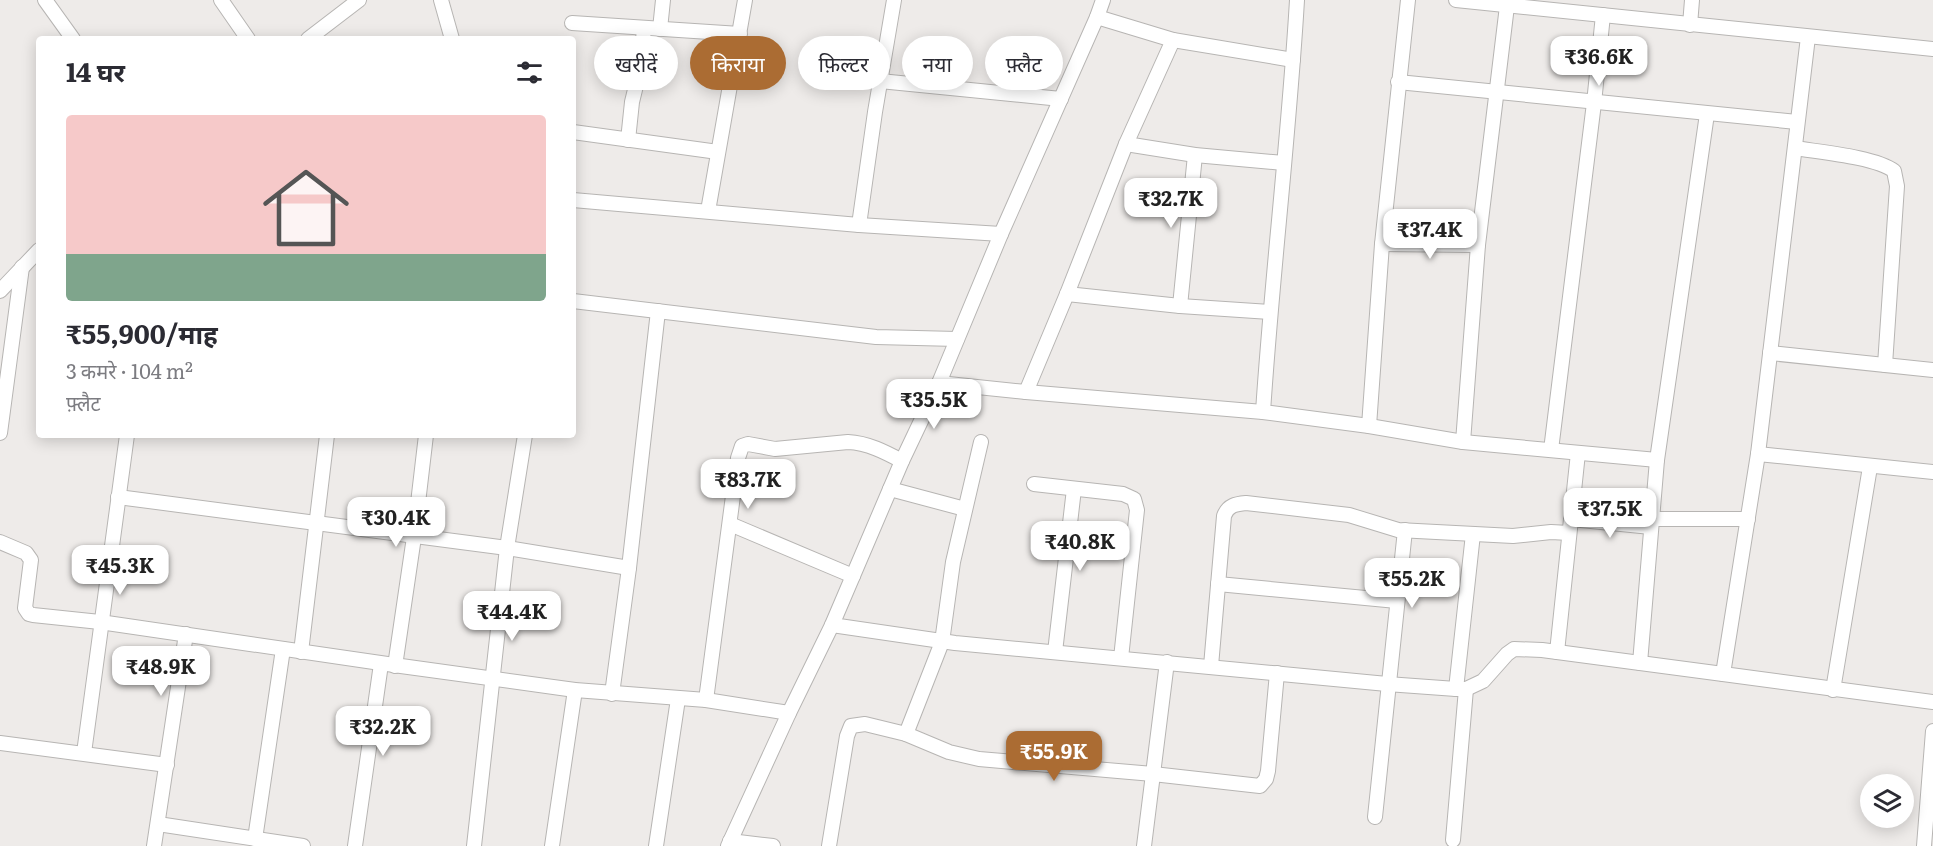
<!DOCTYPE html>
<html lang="hi">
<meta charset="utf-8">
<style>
:root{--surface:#fff;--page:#f2f2f3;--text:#2b2b33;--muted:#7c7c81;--line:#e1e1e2;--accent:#ab6c33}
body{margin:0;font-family:Literata,"Noto Sans Devanagari",serif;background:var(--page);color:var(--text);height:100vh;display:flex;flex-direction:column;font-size:22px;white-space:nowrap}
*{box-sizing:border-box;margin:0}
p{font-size:20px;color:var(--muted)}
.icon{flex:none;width:33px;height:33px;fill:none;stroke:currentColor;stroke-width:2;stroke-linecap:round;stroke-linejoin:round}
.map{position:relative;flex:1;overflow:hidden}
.panel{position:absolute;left:36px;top:36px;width:540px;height:402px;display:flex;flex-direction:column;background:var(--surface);border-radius:6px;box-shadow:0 3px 15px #0003}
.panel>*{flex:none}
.banner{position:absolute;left:594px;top:36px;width:570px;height:54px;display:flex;gap:12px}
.controls{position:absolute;left:1860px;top:774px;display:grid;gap:12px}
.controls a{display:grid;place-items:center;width:54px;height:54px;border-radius:50%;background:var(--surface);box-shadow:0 3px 15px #0003;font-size:30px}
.price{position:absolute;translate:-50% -51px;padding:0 14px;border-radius:12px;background:#fff;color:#222;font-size:20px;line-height:39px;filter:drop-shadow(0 2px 3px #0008)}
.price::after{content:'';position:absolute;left:50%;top:36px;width:18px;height:14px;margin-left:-9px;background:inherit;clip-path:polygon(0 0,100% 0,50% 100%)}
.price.on{background:var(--accent);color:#fff}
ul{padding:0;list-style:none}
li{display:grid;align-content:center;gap:12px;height:318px;padding:0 30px}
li+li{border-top:2px solid var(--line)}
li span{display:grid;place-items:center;height:186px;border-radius:6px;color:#555}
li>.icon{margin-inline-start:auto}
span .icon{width:108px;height:108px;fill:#fffc;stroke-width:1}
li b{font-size:26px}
h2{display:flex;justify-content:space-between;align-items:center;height:72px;padding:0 30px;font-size:26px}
.pill{padding:0 21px;border-radius:27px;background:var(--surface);box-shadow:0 3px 15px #0003;font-size:21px;line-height:54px}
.pill.on{background:var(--accent);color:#fff}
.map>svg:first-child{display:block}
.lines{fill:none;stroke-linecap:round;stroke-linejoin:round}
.street-casing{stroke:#b7b5b3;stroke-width:16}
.street{stroke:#fff;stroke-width:14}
</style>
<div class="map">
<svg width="1933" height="846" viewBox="0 0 1933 846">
<rect width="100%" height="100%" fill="#eeebe9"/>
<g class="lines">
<defs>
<g id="street">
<polyline points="45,0 73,39"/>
<polyline points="221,0 248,39"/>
<polyline points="441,0 452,39"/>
<polyline points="1456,0 1933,49"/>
<polyline points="1097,17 1173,40 1293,60"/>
<polyline points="572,23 740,34"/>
<polyline points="1690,25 1692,0"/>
<polyline points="660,29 663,0"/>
<polyline points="1808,37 1758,454 1723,674 1933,702"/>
<polyline points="308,39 359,0"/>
<polyline points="880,81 1061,99"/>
<polyline points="1398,82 1797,122"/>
<polyline points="573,132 718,152"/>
<polyline points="628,140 632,102 641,65 644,28"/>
<polyline points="1126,144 1195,155 1284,163"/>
<path d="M1795,148C1819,152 1876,157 1894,171L1897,186L1885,365"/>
<polyline points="573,200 859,225 1001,234"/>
<polyline points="708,211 745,0"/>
<polyline points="859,225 875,112 894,0"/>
<polyline points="1382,244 1478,245"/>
<polyline points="0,291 39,250"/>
<polyline points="1067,294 1180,306 1270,312"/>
<polyline points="573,301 876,337 957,339"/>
<polyline points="1180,306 1195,155"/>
<polyline points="1770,353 1933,370"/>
<polyline points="939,383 1026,392 1263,412 1369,426 1463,442 1657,460"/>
<polyline points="1026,392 1067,294 1126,144 1173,40"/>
<path d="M1263,412C1272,274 1289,137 1297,0"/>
<polyline points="1369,426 1382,244 1408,0"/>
<polyline points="0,433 22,267"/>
<polyline points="1463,442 1478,245 1507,6"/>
<polyline points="1551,450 1594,103 1603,15"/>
<polyline points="1758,454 1933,472"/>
<polyline points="1034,484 1123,494 1134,499 1137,510 1121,658"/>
<polyline points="890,489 965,509"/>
<polyline points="118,497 507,548 629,568"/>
<polyline points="1571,519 1651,527"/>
<polyline points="1652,519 1748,519"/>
<polyline points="730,524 853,576"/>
<polyline points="0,542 26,553 31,560 25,608 29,614 33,615 100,622 401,666 575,690 706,700 789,713"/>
<polyline points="1218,584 1397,601"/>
<polyline points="832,625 955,643 1387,684 1456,689 1466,689 1483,681 1507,654 1514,649 1542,650 1723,674"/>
<polyline points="301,652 327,435"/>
<polyline points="1055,652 1074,489"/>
<polyline points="1557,652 1578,453"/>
<polyline points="1640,663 1657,460 1707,114"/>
<polyline points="395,666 414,537 426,435"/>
<path d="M1211,666L1224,516C1228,505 1236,504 1246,503L1349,515L1398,530L1513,536L1551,532L1569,533"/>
<polyline points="1456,689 1473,534"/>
<polyline points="1833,690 1870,467"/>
<polyline points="612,694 629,568 658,311"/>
<path d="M706,700L738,458L742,446L748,444L775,449L848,442C868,443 885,452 902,461"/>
<polyline points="906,734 942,642 953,562 981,442"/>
<polyline points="0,743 167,765"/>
<polyline points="84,753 127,435"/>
<polyline points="1375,817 1405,530"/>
<polyline points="158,824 303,846"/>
<polyline points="255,839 283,649"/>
<polyline points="1453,840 1466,689"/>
<polyline points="730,841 773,846"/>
<polyline points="154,846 186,634"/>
<polyline points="355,846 381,664"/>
<polyline points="474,846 507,548 525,435"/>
<polyline points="552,846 575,690"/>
<polyline points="656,846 678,699"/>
<polyline points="728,846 789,713 832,625 902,461 939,383 1001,234 1097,17 1103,0"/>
<polyline points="829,846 847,736 851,726 865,724 906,734 949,752 979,759 1153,774 1260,786 1266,779 1268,771 1277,673"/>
<polyline points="1144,846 1167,662"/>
<polyline points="1924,846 1933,731"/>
</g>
</defs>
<!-- street casing -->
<use href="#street" class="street-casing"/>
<!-- street -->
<use href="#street" class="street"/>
</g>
</svg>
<div class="controls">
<a><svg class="icon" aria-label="layers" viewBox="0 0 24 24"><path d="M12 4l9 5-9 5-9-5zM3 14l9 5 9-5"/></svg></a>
</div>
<b class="price" style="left:1599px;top:87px">₹36.6K</b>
<b class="price" style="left:1171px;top:229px">₹32.7K</b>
<b class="price" style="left:1430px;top:260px">₹37.4K</b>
<b class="price" style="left:934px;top:430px">₹35.5K</b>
<b class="price" style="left:748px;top:510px">₹83.7K</b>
<b class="price" style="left:1610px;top:539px">₹37.5K</b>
<b class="price" style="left:396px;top:548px">₹30.4K</b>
<b class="price" style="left:1080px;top:572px">₹40.8K</b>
<b class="price" style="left:120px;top:596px">₹45.3K</b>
<b class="price" style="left:1412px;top:609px">₹55.2K</b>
<b class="price" style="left:512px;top:642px">₹44.4K</b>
<b class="price" style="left:161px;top:697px">₹48.9K</b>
<b class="price" style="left:383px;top:757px">₹32.2K</b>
<b class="price on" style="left:1054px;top:782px">₹55.9K</b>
<div class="banner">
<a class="pill">खरीदें</a>
<a class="pill on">किराया</a>
<a class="pill">फ़िल्टर</a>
<a class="pill">नया</a>
<a class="pill">फ़्लैट</a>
</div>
<section class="panel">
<h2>14 घर<svg class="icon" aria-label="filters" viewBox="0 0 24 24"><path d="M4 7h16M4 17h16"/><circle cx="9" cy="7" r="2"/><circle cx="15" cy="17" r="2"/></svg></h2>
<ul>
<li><span style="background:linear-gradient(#f6c9c9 75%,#7fa58c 0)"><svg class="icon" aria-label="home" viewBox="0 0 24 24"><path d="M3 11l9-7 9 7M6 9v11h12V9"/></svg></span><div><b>₹55,900/माह</b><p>3 कमरे · 104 m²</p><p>फ़्लैट</p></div></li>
</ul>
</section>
</div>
